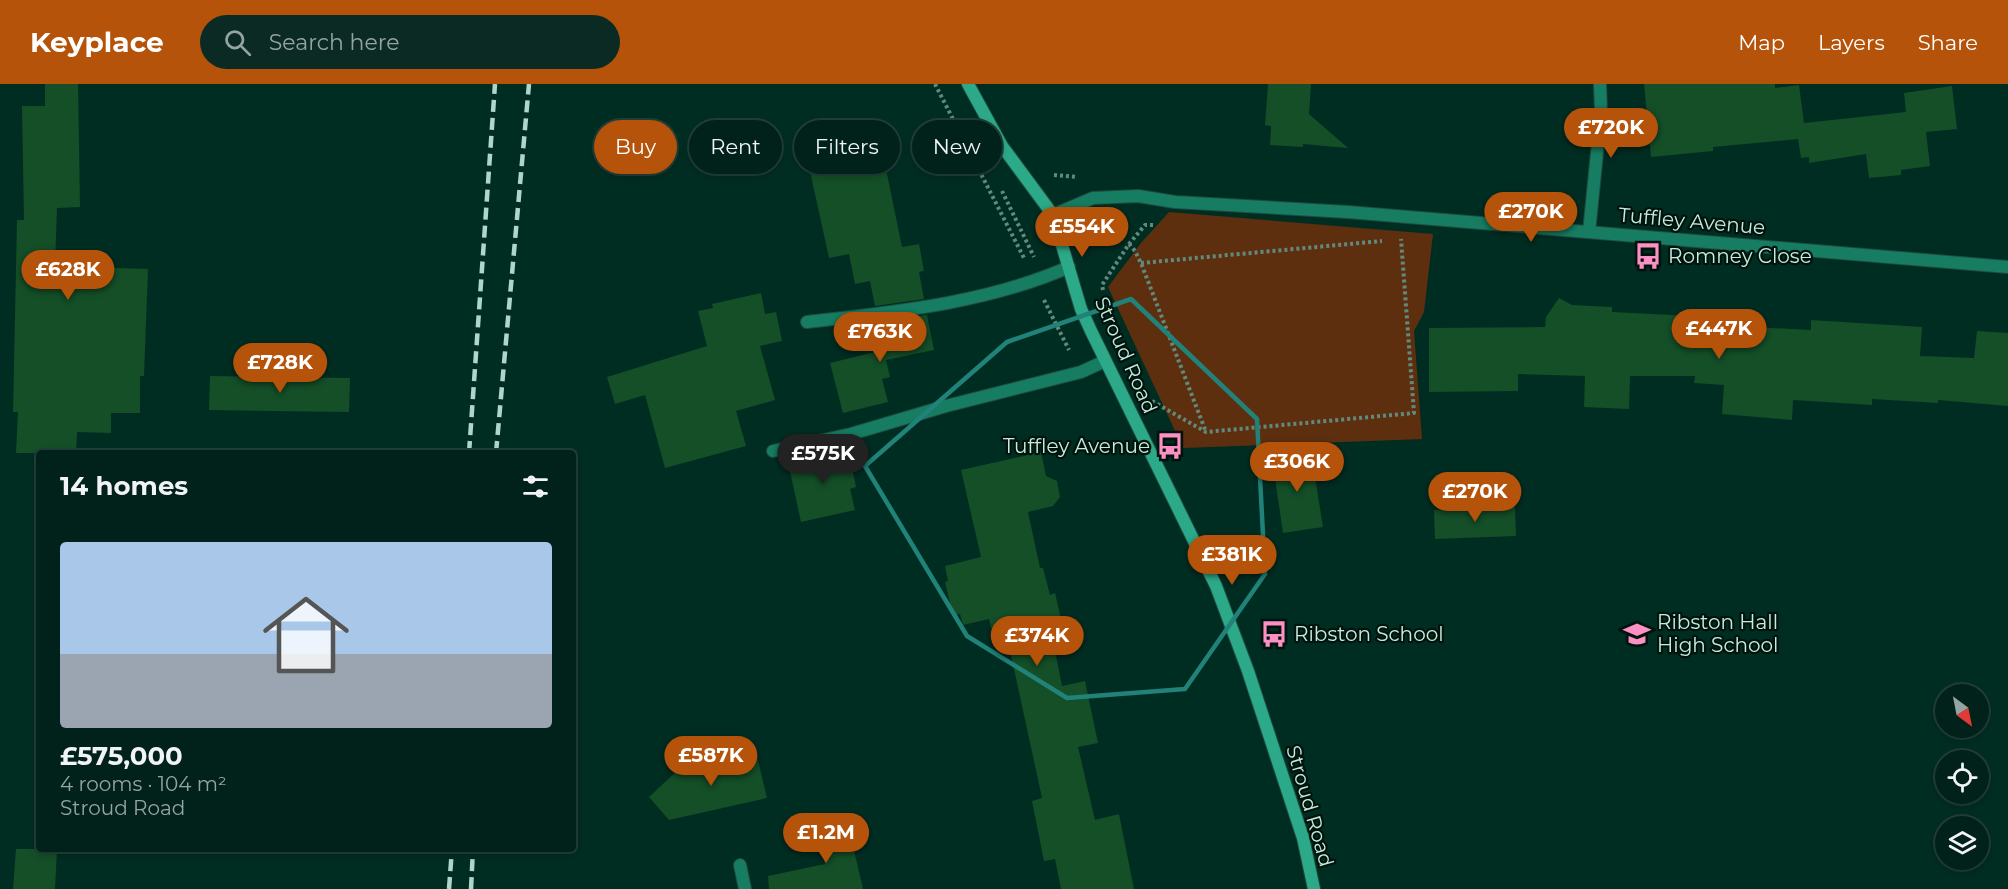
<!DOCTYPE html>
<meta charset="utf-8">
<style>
:root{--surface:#00221a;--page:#0a2a23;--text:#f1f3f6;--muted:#95a4a2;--line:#223f39;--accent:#b45309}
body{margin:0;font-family:Montserrat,sans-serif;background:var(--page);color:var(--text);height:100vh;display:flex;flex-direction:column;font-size:22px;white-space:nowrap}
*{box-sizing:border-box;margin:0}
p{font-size:20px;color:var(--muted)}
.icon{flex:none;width:33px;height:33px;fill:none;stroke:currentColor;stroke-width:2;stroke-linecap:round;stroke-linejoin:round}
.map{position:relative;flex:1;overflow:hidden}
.side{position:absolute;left:36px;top:366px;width:540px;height:402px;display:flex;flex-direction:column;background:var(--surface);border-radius:6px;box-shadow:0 3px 9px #0003,0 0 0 2px var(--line)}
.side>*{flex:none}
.banner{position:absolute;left:594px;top:36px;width:570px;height:54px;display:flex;gap:12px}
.needle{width:39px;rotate:148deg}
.controls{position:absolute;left:1935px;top:600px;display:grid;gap:12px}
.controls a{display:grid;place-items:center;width:54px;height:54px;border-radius:50%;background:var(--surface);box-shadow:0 3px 9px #0003,0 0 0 2px var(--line);font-size:30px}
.price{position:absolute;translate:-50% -51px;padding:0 14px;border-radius:21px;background:var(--accent);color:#fff;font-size:20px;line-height:39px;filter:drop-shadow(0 2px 3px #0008)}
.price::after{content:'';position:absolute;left:50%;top:36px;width:18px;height:14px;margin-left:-9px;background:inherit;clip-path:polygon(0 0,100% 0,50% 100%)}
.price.on{background:#222;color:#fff}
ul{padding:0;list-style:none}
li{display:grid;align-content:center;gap:12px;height:318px;padding:0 24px}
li+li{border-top:2px solid var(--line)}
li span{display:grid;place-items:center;height:186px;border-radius:6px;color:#555}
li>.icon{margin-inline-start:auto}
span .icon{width:108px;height:108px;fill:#fffc;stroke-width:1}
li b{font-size:26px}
h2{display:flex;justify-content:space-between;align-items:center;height:72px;padding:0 24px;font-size:26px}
.tag{padding:0 21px;border-radius:27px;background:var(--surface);box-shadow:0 3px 9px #0003,0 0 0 2px var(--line);font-size:21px;line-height:54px}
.tag.on{background:var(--accent);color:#fff}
header{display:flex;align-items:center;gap:36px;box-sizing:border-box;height:84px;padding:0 30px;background:var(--accent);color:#fff}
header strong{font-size:28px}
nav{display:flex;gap:33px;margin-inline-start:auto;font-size:21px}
.search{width:420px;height:54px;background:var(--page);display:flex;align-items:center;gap:15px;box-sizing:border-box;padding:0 21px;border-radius:33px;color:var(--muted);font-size:22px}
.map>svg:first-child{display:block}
.green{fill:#5e2f0f}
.building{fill:#144f28}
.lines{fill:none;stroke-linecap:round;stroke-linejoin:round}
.lane-casing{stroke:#204c40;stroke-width:14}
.street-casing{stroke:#204c40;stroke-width:14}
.secondary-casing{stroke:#204c40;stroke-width:14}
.path{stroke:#618a7e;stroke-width:4;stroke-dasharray:3 3;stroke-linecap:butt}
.lane{stroke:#167d63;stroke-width:12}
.street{stroke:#167d63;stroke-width:12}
.secondary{stroke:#2ca989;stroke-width:12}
.rail{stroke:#afd6c8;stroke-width:4.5;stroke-dasharray:12 6;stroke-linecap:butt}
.marked{fill:none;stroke:#218279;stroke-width:4.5;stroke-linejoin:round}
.labels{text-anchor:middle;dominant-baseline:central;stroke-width:4.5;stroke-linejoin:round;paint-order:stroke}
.street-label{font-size:20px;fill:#c6ecde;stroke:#00130c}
.poi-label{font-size:20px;fill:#c6ecde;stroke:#00130c;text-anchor:start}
</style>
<header>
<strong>Keyplace</strong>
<div class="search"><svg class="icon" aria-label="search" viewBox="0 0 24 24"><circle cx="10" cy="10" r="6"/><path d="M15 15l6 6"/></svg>Search here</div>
<nav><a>Map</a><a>Layers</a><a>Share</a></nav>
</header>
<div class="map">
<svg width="2008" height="805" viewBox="0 0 2008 805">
<rect width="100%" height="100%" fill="#002d22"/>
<!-- green -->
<polygon class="green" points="1169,128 1433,150 1424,228 1414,247 1422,355 1183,364 1108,203 1141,159"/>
<!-- building -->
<g class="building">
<polygon points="45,0 78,0 80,123 57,124 55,182 148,185 144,292 140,292 140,329 111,329 111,349 77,348 76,369 16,369 18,328 13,328 17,136 24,136 22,22 45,22"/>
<polygon points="1268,0 1311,0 1309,30 1348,64 1303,60 1303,63 1270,61 1271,42 1265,41"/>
<polygon points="1644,0 1775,0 1775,4 1799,1 1804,39 1906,28 1904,9 1952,2 1957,45 1926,48 1930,82 1901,86 1901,91 1869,94 1866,70 1809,79 1809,73 1801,74 1798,55 1713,63 1713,67 1651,73"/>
<polygon points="878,46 902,163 919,160 924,187 919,188 924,215 875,222 870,197 855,200 849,170 829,174 808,78 803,69 804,61 808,54 815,51 823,51 829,55"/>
<polygon points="761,209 765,230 776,228 782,257 760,262 775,316 736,327 746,362 665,384 645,311 615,320 607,293 707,262 698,227 713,224 712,220"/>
<polygon points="1559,214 1572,221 1612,223 1612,228 1753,235 1752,243 1811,246 1811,236 1922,243 1920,272 1974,274 1977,247 2008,249 2008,322 1938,316 1938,319 1872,315 1872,321 1793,316 1792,336 1722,330 1724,301 1694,299 1695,292 1630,292 1629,325 1584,323 1585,292 1518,290 1518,307 1429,308 1429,244 1545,243 1546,233"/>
<polygon points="927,231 934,266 886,276 890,293 882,295 888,318 843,329 830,279 883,266 885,274 878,238"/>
<polygon points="210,292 350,294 349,328 209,326"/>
<polygon points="848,365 856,403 850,405 855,426 801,438 788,378"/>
<polygon points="1041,368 1046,392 1057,397 1060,413 1053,422 1028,428 1040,484 1043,484 1050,511 1055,509 1061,535 1056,536 1057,540 1050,541 1062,602 1085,597 1098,659 1078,663 1095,736 1119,730 1134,805 1061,805 1055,775 1044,777 1032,717 1042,714 1009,562 996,565 989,535 963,541 960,530 953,532 945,498 948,497 945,482 981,473 961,386"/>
<polygon points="1311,368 1323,443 1283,449 1272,374"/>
<polygon points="1515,423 1516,452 1435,455 1434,426"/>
<polygon points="756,668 767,714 669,736 649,713 679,685"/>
<polygon points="847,736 863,805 769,805 768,792 825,780 817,743"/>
<polygon points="16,765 57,765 55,805 13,805"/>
</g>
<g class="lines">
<defs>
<g id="lane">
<path d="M807,238C895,228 987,219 1069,183"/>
<polyline points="773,367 851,350 946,322 1081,288 1105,277"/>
</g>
<g id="street">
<polyline points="1053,131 1093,114 1138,112 1175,118 1348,128 2008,183"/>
<polyline points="1589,148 1601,29 1600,0"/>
<polyline points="740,781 745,805"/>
</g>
<polyline id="secondary" points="968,0 1002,62 1053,131 1081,225 1091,247 1216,502 1248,587 1303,754 1314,805"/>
</defs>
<!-- lane casing -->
<use href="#lane" class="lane-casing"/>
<!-- street casing -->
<use href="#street" class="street-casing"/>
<!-- secondary casing -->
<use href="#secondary" class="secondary-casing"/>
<!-- path -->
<g class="path">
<polyline points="935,0 1024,174"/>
<polyline points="1054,91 1077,93"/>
<polyline points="1002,107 1034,173"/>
<polyline points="1129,160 1135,167 1141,179 1206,348"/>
<polyline points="1141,179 1382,157"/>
<polyline points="1103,206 1102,201 1129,160 1145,141 1155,141"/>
<polyline points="1044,216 1069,266"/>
<polyline points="1152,317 1206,348 1414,329 1401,155"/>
</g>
<!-- lane -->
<use href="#lane" class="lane"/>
<!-- street -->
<use href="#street" class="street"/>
<!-- secondary -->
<use href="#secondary" class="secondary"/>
<!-- rail -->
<g class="rail">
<polyline points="469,369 495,0"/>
<polyline points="496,369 529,0"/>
<polyline points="449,805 452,765"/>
<polyline points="471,805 473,765"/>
</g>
</g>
<!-- marked area -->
<path class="marked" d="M1131,215L1257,335L1265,490L1185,605L1067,614L967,552L865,382L1007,258Z"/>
<!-- icons -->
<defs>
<symbol id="bus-bare" viewBox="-9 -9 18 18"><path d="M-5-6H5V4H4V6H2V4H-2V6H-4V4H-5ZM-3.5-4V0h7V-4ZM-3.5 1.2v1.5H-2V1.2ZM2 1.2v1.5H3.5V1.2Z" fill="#fc8fc3" stroke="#00130c" stroke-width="2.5" paint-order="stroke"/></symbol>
<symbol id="school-bare" viewBox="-9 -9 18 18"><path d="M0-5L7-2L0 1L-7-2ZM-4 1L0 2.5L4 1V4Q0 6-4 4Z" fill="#fc8fc3" stroke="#00130c" stroke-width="2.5" paint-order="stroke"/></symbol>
</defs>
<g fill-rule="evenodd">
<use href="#bus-bare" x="1629" y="153" width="38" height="38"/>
<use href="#bus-bare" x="1151" y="343" width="38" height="38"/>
<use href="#bus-bare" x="1255" y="531" width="38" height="38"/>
<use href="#school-bare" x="1618" y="531" width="38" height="38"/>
</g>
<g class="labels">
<!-- street labels -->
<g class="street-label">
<text transform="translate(1692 137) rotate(5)">Tuffley Avenue</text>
<text transform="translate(1126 271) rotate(66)">Stroud Road</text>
<text transform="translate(1310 722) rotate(74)">Stroud Road</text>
</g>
<!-- poi labels -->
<g class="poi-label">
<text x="1668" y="172">Romney Close</text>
<text x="1150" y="362" text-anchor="end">Tuffley Avenue</text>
<text x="1657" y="538">Ribston Hall<tspan x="1657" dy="23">High School</tspan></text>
<text x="1294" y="550">Ribston School</text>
</g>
</g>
</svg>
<div class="controls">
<a><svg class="needle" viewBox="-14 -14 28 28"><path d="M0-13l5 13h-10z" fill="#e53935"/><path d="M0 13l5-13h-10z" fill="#95a4a2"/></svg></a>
<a><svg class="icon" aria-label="locate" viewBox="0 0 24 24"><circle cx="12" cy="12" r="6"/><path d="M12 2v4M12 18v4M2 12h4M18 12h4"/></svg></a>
<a><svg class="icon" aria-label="layers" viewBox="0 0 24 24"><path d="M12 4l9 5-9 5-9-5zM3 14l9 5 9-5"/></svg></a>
</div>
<b class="price" style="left:1611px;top:75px">£720K</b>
<b class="price" style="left:1531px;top:159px">£270K</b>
<b class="price" style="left:1082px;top:174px">£554K</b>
<b class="price" style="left:68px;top:217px">£628K</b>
<b class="price" style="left:1719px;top:276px">£447K</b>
<b class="price" style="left:880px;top:279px">£763K</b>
<b class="price" style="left:280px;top:310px">£728K</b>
<b class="price on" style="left:823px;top:401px">£575K</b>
<b class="price" style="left:1297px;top:409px">£306K</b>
<b class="price" style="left:1475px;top:439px">£270K</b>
<b class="price" style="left:1232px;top:502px">£381K</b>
<b class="price" style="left:1037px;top:583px">£374K</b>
<b class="price" style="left:711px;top:703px">£587K</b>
<b class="price" style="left:826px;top:780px">£1.2M</b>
<div class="banner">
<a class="tag on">Buy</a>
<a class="tag">Rent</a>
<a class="tag">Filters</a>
<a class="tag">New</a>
</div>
<section class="side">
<h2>14 homes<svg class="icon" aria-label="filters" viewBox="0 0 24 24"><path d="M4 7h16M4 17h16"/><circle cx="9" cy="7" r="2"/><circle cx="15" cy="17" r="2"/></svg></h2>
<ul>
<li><span style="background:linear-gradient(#a9c7e8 60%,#9aa5b1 0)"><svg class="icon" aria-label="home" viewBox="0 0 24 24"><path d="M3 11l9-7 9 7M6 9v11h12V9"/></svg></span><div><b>£575,000</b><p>4 rooms · 104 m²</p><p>Stroud Road</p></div></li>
</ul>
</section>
</div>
